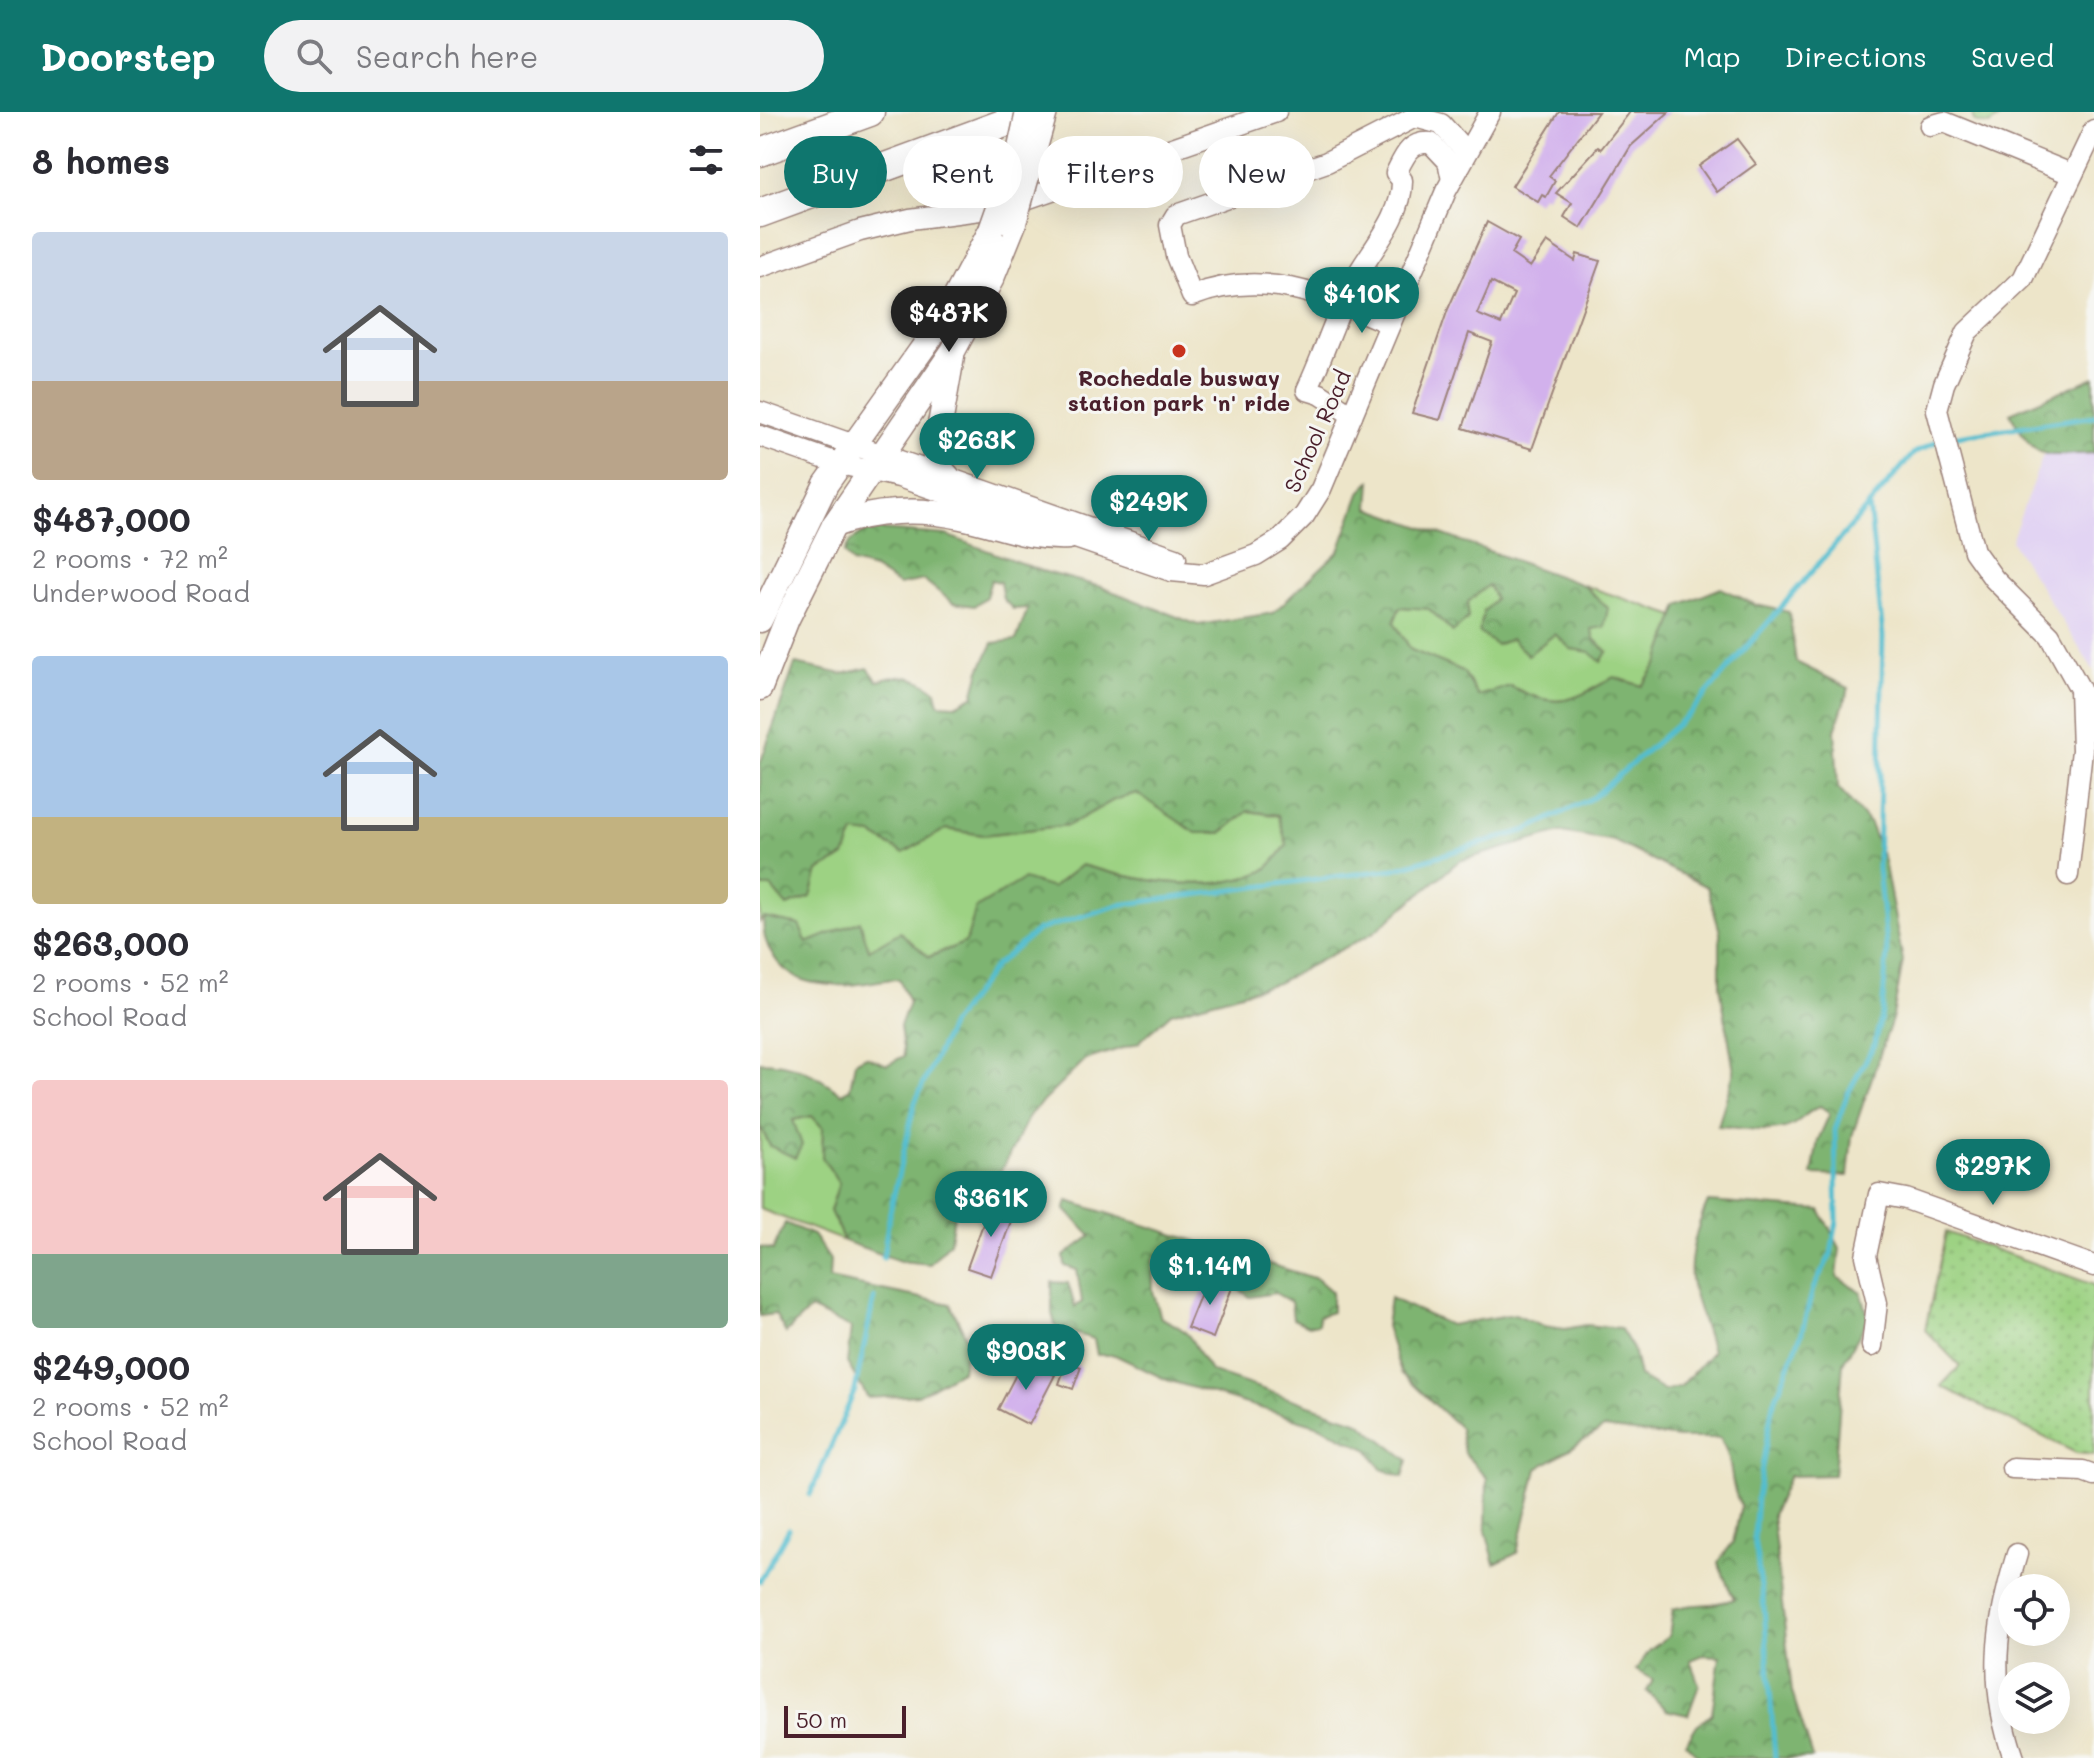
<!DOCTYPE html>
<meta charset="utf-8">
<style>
:root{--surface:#fff;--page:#f2f2f3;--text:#2b2b33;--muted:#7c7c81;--accent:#0f766e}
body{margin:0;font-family:Mali,sans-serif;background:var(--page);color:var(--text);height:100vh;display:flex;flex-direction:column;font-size:30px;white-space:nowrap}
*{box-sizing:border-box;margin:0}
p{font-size:26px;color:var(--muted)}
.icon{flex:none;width:44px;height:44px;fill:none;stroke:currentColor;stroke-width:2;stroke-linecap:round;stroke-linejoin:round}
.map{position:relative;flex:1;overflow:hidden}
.drawer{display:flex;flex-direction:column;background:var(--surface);width:760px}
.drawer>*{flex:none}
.hud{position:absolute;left:24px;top:24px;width:760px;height:72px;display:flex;gap:16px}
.buttons{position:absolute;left:1238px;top:1462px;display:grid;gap:16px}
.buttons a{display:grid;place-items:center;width:72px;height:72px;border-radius:50%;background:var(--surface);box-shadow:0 8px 32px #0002;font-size:40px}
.scale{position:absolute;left:24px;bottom:20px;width:122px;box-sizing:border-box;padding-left:8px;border:4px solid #4a1f2b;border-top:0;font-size:22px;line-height:28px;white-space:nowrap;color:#4a1f2b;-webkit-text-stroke:6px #f6f6f2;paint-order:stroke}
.price{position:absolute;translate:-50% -68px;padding:0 18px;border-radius:28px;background:var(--accent);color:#fff;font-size:26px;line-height:52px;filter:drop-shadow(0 2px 4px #0008)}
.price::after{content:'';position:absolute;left:50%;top:48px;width:24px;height:18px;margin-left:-12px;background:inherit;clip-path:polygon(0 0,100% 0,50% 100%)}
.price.current{background:#222;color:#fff}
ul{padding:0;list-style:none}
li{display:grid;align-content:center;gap:16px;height:424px;padding:0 32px}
li span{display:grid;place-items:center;height:248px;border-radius:8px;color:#555}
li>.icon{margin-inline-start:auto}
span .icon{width:144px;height:144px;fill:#fffc;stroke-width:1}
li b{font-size:34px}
h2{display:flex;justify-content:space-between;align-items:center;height:96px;padding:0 32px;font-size:34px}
.chip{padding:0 28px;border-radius:36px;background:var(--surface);box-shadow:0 8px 32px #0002;font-size:28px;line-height:72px}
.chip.current{background:var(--accent);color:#fff}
header{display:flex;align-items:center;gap:48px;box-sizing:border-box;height:112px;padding:0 40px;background:var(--accent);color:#fff}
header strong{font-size:38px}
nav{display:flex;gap:44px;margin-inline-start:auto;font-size:28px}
.search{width:560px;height:72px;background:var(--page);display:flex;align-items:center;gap:20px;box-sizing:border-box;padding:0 28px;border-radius:44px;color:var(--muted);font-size:30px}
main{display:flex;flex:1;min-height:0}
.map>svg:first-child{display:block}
.built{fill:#e2d4f3}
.green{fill:#9dd283;stroke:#747857;stroke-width:2}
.forest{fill:url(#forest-crowns);stroke:#646a4e;stroke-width:2}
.park{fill:url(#park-dots);stroke:#747857;stroke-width:2}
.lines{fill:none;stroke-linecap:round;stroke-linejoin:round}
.stream{stroke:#53bdcf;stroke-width:5}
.building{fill:#d2b1ec;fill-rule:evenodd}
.minor-casing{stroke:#9c827a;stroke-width:23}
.major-casing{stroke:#9c827a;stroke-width:27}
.highway-casing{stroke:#9c827a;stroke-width:31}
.minor{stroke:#fff;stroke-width:20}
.major{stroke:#fff;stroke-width:24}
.highway{stroke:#fff;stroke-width:28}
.major-bridge-casing{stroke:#9c827a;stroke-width:27;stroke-linecap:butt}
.major-bridge{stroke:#fff;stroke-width:24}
.poi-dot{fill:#c8321e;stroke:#f6f6f2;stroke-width:3}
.labels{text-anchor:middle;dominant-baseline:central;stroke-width:6;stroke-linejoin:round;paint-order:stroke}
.poi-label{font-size:22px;font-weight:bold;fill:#4a1f2b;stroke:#f6f6f2}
.street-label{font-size:22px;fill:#4a1f2b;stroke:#f6f6f2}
</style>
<header>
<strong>Doorstep</strong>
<div class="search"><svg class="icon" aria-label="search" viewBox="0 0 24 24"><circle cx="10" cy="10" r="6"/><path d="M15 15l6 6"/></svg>Search here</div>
<nav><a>Map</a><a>Directions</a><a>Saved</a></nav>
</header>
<main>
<section class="drawer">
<h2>8 homes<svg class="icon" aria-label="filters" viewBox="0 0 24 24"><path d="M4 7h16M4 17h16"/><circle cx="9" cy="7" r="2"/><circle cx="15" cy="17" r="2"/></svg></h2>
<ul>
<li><span style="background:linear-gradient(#c9d6e8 60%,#b9a48a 0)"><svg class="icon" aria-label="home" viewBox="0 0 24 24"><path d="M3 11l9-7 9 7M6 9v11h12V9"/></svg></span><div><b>$487,000</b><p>2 rooms · 72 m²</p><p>Underwood Road</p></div></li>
<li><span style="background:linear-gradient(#a9c7e8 65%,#c2b280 0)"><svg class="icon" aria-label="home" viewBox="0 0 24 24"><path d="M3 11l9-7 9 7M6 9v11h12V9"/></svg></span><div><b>$263,000</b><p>2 rooms · 52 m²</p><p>School Road</p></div></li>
<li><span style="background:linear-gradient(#f6c9c9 70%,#7fa58c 0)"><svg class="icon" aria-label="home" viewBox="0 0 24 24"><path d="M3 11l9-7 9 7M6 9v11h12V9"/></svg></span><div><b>$249,000</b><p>2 rooms · 52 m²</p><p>School Road</p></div></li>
</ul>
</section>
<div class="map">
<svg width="1334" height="1646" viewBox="0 0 1334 1646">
<defs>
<pattern id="forest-crowns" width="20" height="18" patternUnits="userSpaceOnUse" patternTransform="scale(2)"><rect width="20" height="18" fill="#7eb471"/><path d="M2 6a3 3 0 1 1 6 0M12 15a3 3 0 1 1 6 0" fill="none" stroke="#69925d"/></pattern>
<pattern id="park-dots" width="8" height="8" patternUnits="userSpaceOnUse" patternTransform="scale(2)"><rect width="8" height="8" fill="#9dd283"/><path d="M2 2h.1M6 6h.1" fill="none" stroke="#89b471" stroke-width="1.8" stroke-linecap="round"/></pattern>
</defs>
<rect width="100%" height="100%" fill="#f6f6f2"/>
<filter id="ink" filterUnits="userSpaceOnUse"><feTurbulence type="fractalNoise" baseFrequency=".0125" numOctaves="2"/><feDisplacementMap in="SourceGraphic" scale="16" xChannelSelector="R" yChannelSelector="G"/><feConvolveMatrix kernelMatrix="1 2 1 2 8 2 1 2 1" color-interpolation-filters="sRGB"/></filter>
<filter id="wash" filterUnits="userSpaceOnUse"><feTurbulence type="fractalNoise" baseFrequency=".006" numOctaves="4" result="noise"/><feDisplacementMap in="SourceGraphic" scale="32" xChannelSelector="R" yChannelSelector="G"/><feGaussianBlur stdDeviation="1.8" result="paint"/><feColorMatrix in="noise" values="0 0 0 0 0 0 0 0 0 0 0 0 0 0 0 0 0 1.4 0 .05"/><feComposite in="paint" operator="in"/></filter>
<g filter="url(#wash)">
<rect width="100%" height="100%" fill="#ede5c9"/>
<!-- built -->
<polygon class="built" points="1334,341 1334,559 1251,429 1283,343"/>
<!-- green -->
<g class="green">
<path d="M728,472L735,487L724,499L768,543L795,521L811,537L847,539L834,527L831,517L848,496L823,473L915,504L899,550L882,574L854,565C809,591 798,598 750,574L718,584L703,559L651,538L634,510L640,495C679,498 698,498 728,472Z"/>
<path d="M377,681L437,721H461L488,699L519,704L527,733C520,741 511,756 501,760C448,783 374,768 321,753L292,776L216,796L207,830L168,845L108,839L71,822L47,831L4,806L0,810V775L58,759L85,744L94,720L112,723L143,741L186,717L223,723L309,713L354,688Z"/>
<polygon points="52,1004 63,1016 62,1045 79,1071 70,1099 84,1129 0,1097 0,1014 10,1034 33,1008"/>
</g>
<!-- forest -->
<g class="forest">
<path d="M1334,265V341C1280,344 1278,351 1250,301Z"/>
<path d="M611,369L609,396L823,473L848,496L844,515L831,517L834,527L847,540L841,550L830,540L811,537L795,522L768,543L751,527L736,533L719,520L724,499L735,487L728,473L708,490V506L693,520L669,497L640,495L634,510L651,538L703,559L718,584L750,574C798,598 809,591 854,565L882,574L899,550L919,493L961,476L996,493L1029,500L1036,550L1089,576L1075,618L1078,675L1110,712L1124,749L1143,849L1133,904L1092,1024L1088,1064L1052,1063L1058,1028L1070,1001L1060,994C1049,999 1044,1005 1034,1012C1016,1024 979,1015 958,1014L974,960L960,873V820L947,775L854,729L801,720L699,749L613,821L517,871L411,901L378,931L325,948L270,1002L237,1067L197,1082L190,1130L170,1152L140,1149L84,1129L70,1099L79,1071L62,1045L63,1016L52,1004L33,1008L42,1033L35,1046L10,1034L0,1014V950C32,950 56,962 81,981L90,976L95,950L106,944L127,953L144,944L140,914L149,890L139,867C119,867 96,875 77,873C66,873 49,871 40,867C18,858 0,831 4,806L39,813L47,831L100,809L109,838L140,820L169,845L206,830L216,796L264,767L292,776L321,753C374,768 448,783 501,760C511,756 520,741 527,733L518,703L488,699L461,721H436L376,681L354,688L309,713L223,723L186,717L143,741L112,723L94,721L85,744L58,759L51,785L27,794L11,775H0V652L35,552L82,562L108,556L118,569C142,561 157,564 176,579L179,592L196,593L213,584L220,558L233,531L256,528L268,496L253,497L243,487L240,470L231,468L226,485L214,494L193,491L164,468L139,473L114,457L92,451L84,441L90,430L109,417L186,423L282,459L341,475L438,513L513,501L579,439L601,379Z"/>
<path d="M308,1089L557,1167L572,1180V1200L559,1204L558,1212L548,1214L533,1207L531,1190L515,1181L490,1185L479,1177L475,1165L404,1138L393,1148V1179L401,1206C441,1223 428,1233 452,1260L599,1310L648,1348L643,1365L621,1357L609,1338L560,1314L407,1268L355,1243H337L334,1227L296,1216L292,1201V1170L308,1171L315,1195L322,1190L317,1158L305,1154L304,1144L331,1124L305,1097Z"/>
<path d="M948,1090L1060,1098L1080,1136L1077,1165L1101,1180L1109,1206L1083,1251L1074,1363L1029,1364L1012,1403L1032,1580L1053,1646H941L926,1631L937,1613L952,1602L960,1544L942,1543L930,1548L939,1573L928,1603L906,1598L887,1579L893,1568L876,1558L890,1538L909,1524L913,1497C936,1490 949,1496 974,1487L958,1451L973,1430L981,1394C967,1368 976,1353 960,1326H919L844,1316L777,1357L757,1441L735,1452L726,1419L727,1366L704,1341L700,1316L641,1261L626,1214L630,1186L690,1213L755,1202L784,1214L805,1217L826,1213L860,1216L873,1237L879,1264L904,1279L921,1274L952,1240C947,1218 937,1197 932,1174C927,1148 937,1113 948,1090Z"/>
<polygon points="25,1111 53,1123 70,1148 69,1167 190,1192 208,1229 202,1258 158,1283 108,1286 87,1251 91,1216 50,1197 26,1221 15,1202 0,1204 0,1135 13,1138"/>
</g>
<!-- park -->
<g class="park">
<polygon points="1212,0 1248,0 1229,13 1214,10"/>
<polygon points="1186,1120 1334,1173 1334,1343 1316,1341 1181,1274 1200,1254 1165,1218"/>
</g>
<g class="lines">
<!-- stream -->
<g class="stream">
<polyline points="1191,325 1334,304"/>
<polyline points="123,1146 129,1104 155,990 191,912 235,854 278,818 358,793 634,757 767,718 834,685 930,601 1154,341 1181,327"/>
<polyline points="50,1383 95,1278 114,1186"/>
<polyline points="0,1469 29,1417"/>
<polyline points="1015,1646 1004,1495 994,1426 997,1385 1012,1296 1041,1223 1053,1177 1071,1142 1077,1109 1075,1018 1087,983 1114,933 1122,901 1127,842 1118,757 1123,524 1109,393"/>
</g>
</g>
<g id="blocks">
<!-- building -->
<g class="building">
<polygon points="799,0 838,0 789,64 795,69 786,85 782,83 778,90 752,74"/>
<polygon points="870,0 909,0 871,34 821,116 804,105 812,91 796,81 838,35 841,37"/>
<polygon points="977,27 996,52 957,80 939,54"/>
<path d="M727,110L759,128L751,142L770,155L787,130L815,149L817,142L840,149L772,337L703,316L732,230L709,221L680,308L652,301L688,197ZM731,170L754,182L741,212L717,202Z"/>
<polygon points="231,1090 255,1098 231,1164 207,1156"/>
<polygon points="448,1164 473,1173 453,1226 427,1216"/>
<polygon points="264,1247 295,1263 269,1313 238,1297"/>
<polygon points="307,1249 321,1255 313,1277 299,1272"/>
</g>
</g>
</g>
<g filter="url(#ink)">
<use href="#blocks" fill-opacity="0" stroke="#9c827a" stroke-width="2"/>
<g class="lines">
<defs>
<g id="minor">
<polyline points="1170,14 1184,10 1311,62"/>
<polyline points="0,155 100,119 150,107 243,95 516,0"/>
<path d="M630,212C564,183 503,156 432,184L416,144L410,113L416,103L567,50L655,5L681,12L706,40"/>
<polyline points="0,300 416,446"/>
<path d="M592,303L560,282L547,278C563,244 574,208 591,174C608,140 643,107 642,68L636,61C645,43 650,29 671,31L688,49L692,68"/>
<polyline points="0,324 80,352 139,365 411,459 444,462 496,443 520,428 544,404 561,377 686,79 730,0"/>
<polyline points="1308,763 1322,638 1320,577 1290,523 1234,467 1214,439 1177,298 1184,272 1207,220 1263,167 1334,18"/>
<polyline points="1112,1234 1117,1191 1106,1144 1119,1082 1146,1087 1334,1154"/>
<polyline points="1252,1356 1323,1359 1334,1363"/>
<path d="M1254,1646C1228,1573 1235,1514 1257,1442"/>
</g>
<g id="major">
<polyline points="188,365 176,352 175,341 192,245"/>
<path d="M74,413C114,398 159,396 201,405C241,413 266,427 309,425"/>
<polyline points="0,508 66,372 185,205 231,118"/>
<polyline points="0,576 27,507 74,413 193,239 232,166 253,114"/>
</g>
<g id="highway">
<polyline points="0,40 110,0"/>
<polyline points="0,101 275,0"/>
</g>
</defs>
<!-- minor casing -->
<use href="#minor" class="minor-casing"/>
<!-- major casing -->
<use href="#major" class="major-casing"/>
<!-- highway casing -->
<use href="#highway" class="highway-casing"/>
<!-- minor -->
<use href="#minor" class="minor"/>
<!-- major -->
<use href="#major" class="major"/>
<!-- highway -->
<use href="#highway" class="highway"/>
<defs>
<g id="major-bridge">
<polyline points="253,114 285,0"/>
<polyline points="231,118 260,36 268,0"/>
</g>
</defs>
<!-- major-bridge casing -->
<use href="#major-bridge" class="major-bridge-casing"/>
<!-- major-bridge -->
<use href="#major-bridge" class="major-bridge"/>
</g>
</g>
<!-- markers -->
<circle class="poi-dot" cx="419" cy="239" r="8"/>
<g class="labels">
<!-- poi labels -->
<g class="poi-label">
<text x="419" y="265">Rochedale busway<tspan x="419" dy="25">station park 'n' ride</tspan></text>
</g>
<!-- street labels -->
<g class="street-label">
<text transform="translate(557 319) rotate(-66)">School Road</text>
</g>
</g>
</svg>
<div class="buttons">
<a><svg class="icon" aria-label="locate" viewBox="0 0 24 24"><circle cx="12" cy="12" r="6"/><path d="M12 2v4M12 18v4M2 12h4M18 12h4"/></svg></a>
<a><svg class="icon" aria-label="layers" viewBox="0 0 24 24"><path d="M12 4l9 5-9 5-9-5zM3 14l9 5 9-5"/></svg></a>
</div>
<div class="scale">50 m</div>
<b class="price" style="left:602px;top:223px">$410K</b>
<b class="price current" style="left:189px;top:242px">$487K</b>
<b class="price" style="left:217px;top:369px">$263K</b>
<b class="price" style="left:389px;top:431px">$249K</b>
<b class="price" style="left:1233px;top:1095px">$297K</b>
<b class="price" style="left:231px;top:1127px">$361K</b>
<b class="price" style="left:450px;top:1195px">$1.14M</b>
<b class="price" style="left:266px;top:1280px">$903K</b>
<div class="hud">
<a class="chip current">Buy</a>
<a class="chip">Rent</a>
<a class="chip">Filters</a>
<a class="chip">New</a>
</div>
</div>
</main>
